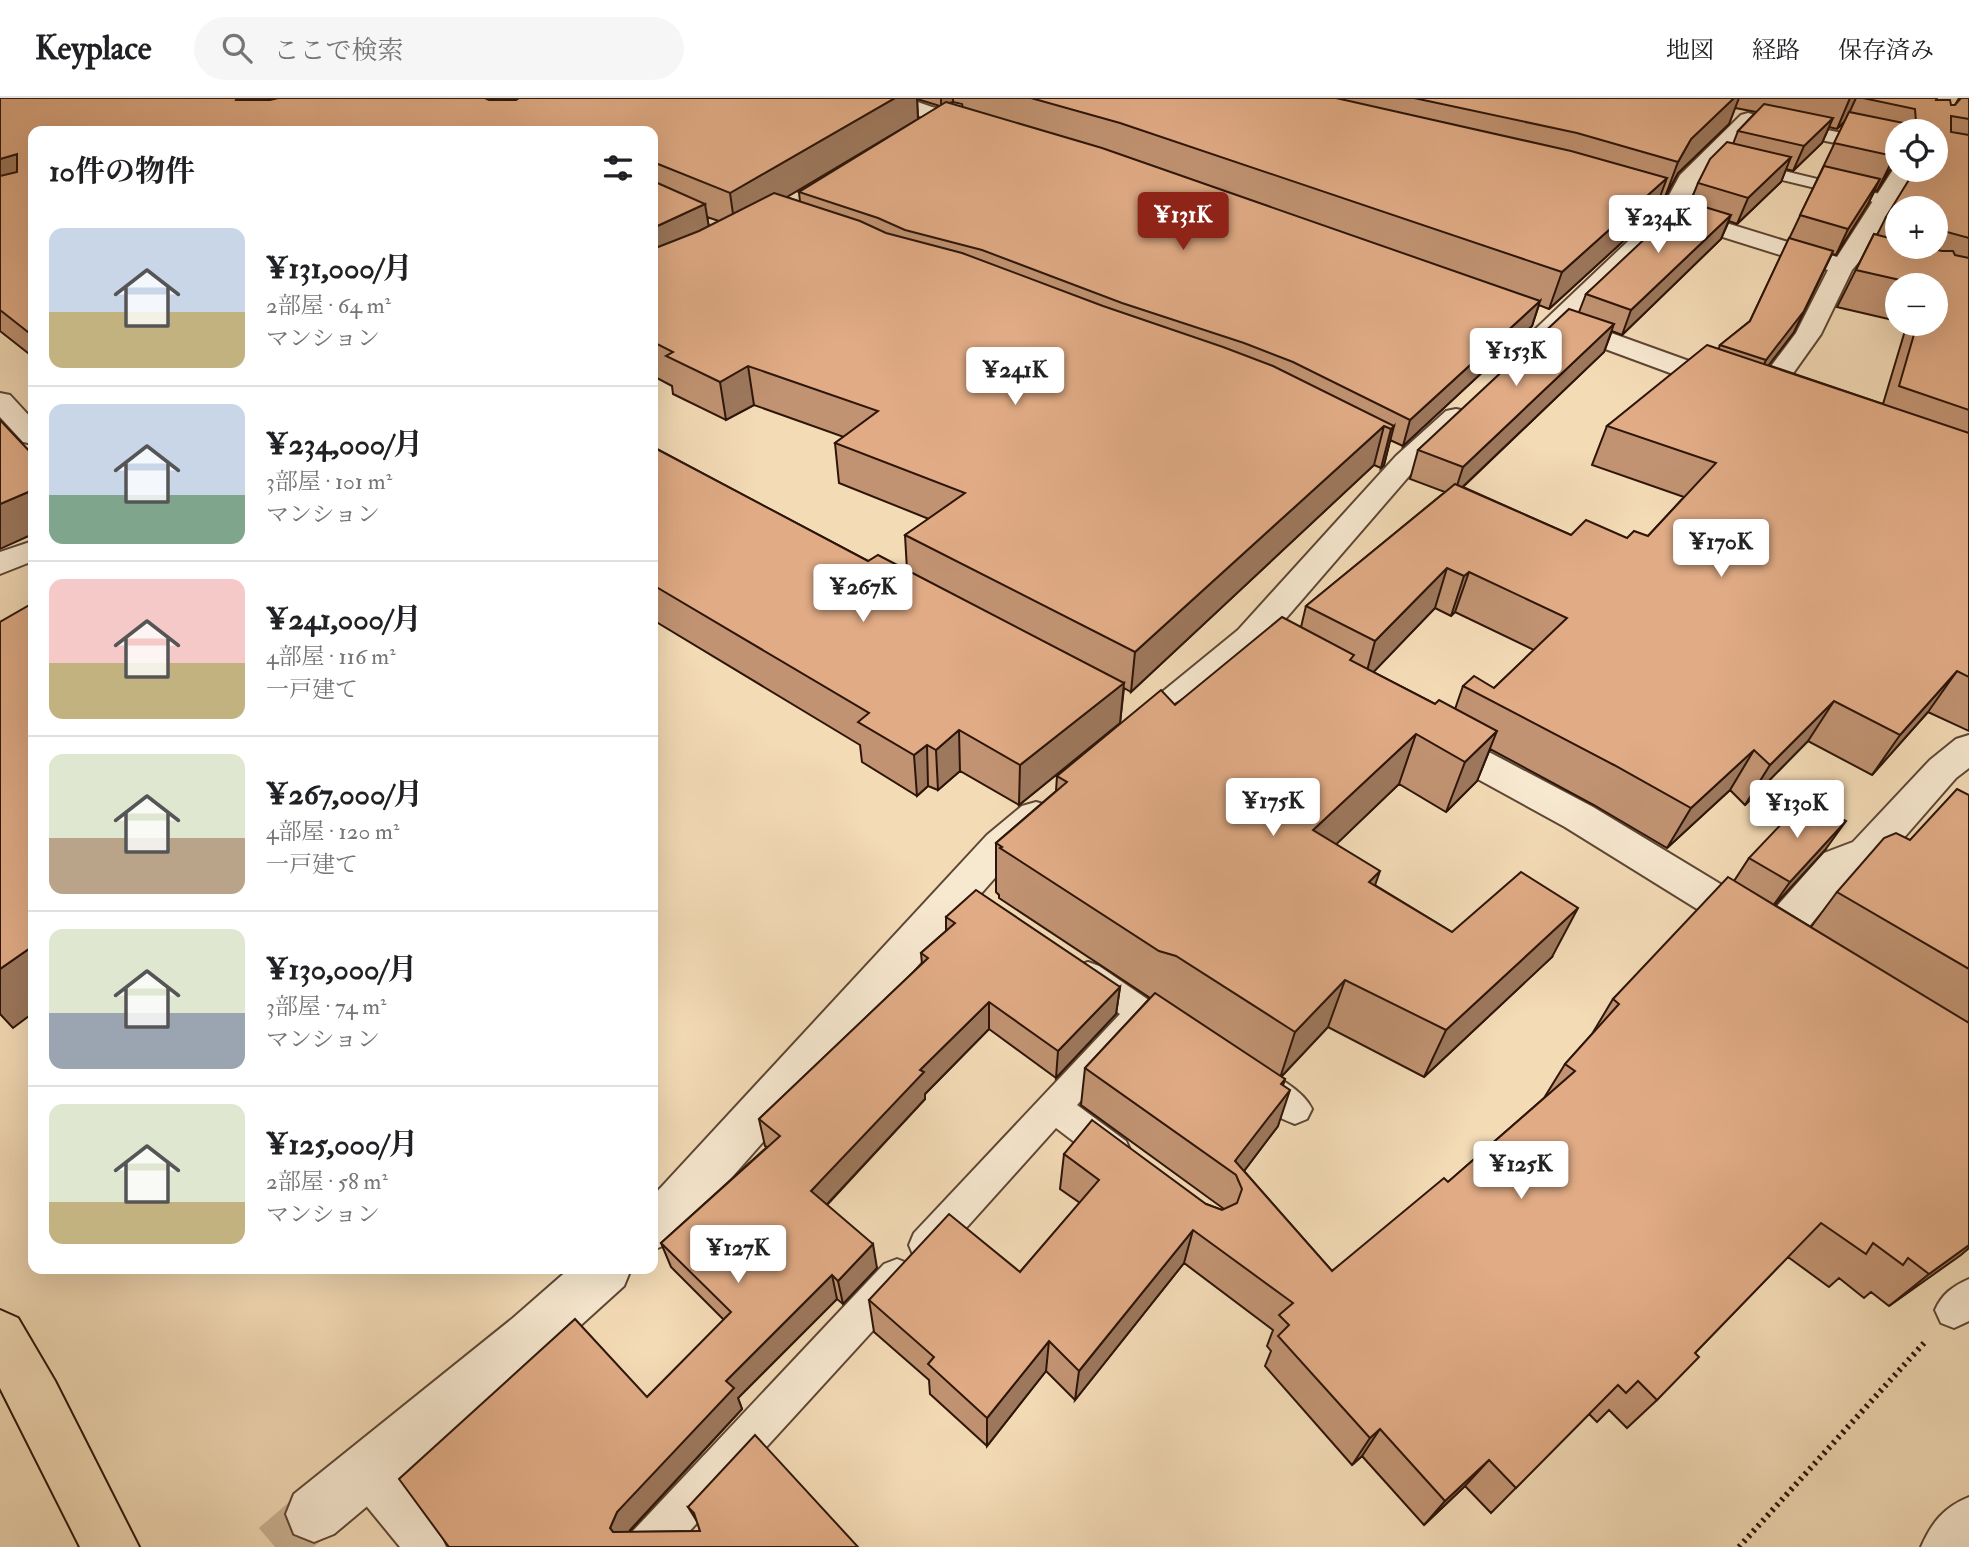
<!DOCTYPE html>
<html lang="ja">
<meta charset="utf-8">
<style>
:root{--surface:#fff;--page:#f6f6f6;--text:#202124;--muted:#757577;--line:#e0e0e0;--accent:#8f2418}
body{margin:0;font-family:"IM FELL Double Pica","Noto Serif JP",serif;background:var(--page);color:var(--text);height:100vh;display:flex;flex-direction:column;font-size:26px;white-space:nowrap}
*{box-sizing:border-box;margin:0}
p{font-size:23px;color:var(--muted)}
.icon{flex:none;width:38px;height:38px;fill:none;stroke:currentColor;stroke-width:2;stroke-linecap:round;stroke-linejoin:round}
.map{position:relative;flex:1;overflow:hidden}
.panel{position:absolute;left:28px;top:28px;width:630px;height:1148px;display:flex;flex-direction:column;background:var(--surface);border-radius:14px;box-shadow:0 7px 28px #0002}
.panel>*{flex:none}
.controls{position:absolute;left:1885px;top:21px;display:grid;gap:14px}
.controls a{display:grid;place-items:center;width:63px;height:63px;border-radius:50%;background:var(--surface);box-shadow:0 7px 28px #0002;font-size:35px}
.price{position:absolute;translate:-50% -60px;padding:0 16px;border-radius:7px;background:#fff;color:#222;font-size:23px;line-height:46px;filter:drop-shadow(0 2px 4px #0008)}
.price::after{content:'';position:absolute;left:50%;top:42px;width:21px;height:16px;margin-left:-10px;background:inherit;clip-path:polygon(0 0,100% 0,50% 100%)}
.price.selected{background:var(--accent);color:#fff}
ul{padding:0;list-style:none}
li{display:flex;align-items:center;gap:21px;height:175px;padding:0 21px}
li+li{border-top:2px solid var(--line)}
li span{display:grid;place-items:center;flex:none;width:196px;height:140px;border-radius:14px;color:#555}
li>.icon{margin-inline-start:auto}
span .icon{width:84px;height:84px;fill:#fffc;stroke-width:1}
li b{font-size:30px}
h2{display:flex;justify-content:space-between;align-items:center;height:84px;padding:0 21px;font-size:30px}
header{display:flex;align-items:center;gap:42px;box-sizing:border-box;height:98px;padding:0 35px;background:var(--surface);border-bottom:2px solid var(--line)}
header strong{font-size:33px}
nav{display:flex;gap:38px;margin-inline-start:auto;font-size:24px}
.search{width:490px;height:63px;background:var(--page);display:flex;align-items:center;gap:18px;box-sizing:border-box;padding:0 24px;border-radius:38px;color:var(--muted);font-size:26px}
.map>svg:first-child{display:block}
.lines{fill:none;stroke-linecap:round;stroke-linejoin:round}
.street-tunnel{stroke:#cbb393;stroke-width:50;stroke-dasharray:50 25;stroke-linecap:butt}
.lane-casing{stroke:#5e4634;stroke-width:4}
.street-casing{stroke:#5e4634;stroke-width:4}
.primary-casing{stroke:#2d1509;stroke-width:4}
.path{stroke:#2d1509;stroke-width:6;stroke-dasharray:2.5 4.5;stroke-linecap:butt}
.lane{fill:#f7e8d0;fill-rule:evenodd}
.street{fill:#f7e8d0;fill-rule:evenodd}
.primary{fill:#f3dbb6;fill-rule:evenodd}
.wall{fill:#c19372;stroke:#2d1509;stroke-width:2;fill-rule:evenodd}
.shaded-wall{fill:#9d785d;stroke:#2d1509;stroke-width:2}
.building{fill:#e0ab85;stroke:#2d1509;stroke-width:2}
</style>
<header>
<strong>Keyplace</strong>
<div class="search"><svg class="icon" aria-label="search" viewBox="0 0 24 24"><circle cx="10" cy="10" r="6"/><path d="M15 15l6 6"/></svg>ここで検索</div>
<nav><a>地図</a><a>経路</a><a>保存済み</a></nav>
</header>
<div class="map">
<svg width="1969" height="1449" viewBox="0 0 1969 1449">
<rect width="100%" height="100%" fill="#f3dbb6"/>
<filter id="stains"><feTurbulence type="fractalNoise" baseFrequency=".00286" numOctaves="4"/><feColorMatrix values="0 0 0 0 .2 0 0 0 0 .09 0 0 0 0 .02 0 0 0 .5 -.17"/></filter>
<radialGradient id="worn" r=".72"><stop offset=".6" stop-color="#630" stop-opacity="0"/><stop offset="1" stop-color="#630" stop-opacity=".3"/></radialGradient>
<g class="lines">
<!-- street-tunnel -->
<polyline class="street-tunnel" points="275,1449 314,1416"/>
<defs>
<g id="lane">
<polygon points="1747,64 1892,99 1894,102 1886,107 1741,72 1739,69"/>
<polygon points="1088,864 1099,868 1153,905 1158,914 1153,923 1077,1007 1126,1043 1131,1054 1126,1065 1114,1070 1102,1065 1056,1030 940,1159 927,1164 914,1159 909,1147 914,1135 1120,916 1077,886 1073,877 1077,868"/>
<path d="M1254,969C1274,976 1303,992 1312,1011L1307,1021L1295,1026C1275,1019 1247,1002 1238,983L1242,973Z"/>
<polygon points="897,1161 910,1166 915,1179 910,1192 675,1449 626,1449 632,1434 884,1166"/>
<path d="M1969,1181V1223L1954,1230L1941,1225L1935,1212C1942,1196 1953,1188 1969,1181Z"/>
<path d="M364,1354C395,1367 433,1418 446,1449H400L350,1388L344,1374L350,1360Z"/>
</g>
<g id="street">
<polygon points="878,0 906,0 932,9 986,22 989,26 986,30 979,32 919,18 881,4"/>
<path d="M1748,15L1755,17L1758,21L1698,85L1684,112L1837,159L1896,67L1897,72H1915L1862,160L1852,172L1821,236L1772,305L1762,307L1752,305L1748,299L1796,235L1828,172L1675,124L1575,222L1739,281L1743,287L1739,293L1729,295L1719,293L1562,235C1550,246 1543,257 1525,253L1521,247L1525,241L1661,112L1680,77L1741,17Z"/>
<polygon points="1775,21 1895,46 1897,52 1888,56 1768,31 1765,27 1768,23"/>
<polygon points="0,295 10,297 33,322 33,346 23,344 0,319"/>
<polygon points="1456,311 1466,313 1470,319 1466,325 1416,370 1262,548 1144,648 1131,652 1118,648 1113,639 1118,630 1238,532 1396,358 1446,313"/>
<polygon points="33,443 33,463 0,476 0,454"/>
<polygon points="1436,629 1449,633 1593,709 1770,816 1824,755 1853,744 1930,662 1956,641 1969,637 1969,670 1956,680 1881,766 1852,777 1791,850 1776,855 1761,850 1757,840 1739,837 1565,729 1423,651 1418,642 1423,633"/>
<polygon points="1036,704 1050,708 1055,718 1050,728 1015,757 690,1127 670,1145 653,1152 653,1098 987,737 1022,708"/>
<polygon points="569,1171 631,1171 624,1188 549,1256 334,1436 314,1444 294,1436 286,1416 294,1396 513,1220"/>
<path d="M1969,1399V1449H1921C1932,1424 1944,1409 1969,1399Z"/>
</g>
<polygon id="primary" points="0,1212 18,1220 55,1283 139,1449 80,1449 0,1290"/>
</defs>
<!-- lane casing -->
<use href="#lane" class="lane-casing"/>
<!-- street casing -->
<use href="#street" class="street-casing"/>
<!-- primary casing -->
<use href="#primary" class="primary-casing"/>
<!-- path -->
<polyline class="path" points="1739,1449 1924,1245"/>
<!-- lane -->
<use href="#lane" class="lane"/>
<!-- street -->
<use href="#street" class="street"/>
<!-- primary -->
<use href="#primary" class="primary"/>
</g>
<!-- wall -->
<g class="wall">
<path d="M0,0H1937L1936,2L1951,7H1955L1959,0H1969V633L1928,614L1872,677L1808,643L1745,707L1730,692L1667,750L1594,707L1490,651L1477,683L1446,714L1399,686L1336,746L1375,787L1452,834L1552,859L1424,979L1328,929L1281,979L1285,981L1283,987L1278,1028L1244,1073L1332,1173L1448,1084L1544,1000L1565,966L1592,936L1613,901L1734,783L1749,760L1825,752L1775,807L1811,829L1837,794L1910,742L1969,697V1150L1889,1208L1871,1194L1864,1200L1839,1180L1829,1189L1788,1159L1695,1255L1657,1302L1627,1330L1609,1312L1597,1324L1589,1316L1491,1415L1465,1388L1424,1427L1362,1358L1352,1367L1265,1268L1271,1253L1267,1248L1273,1232L1184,1165L1075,1302L1046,1273L987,1348L930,1296L929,1282L874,1234L869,1202L1020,1174L1080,1105L1060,1091L1064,1056L1206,1106L1222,1112L1224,1111L1081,1007L1085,970L1150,900L999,800V797L996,794V745L1056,693L1057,678L1301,529L1306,508L1445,394L1410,381L1418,352L1579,214L1586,196L1690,105L1698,85L1733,46L1738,33L1756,14L1735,10L1729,26L1678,75L1665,99L1660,98L1654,115L1549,211L1539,207L1532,228L1403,348L1390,342L1384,367L1381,370L1374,367L1131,594L1124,590L1120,625L1019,707L960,673L938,692L928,688L917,698L862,664L860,647L653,522V349L868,463L907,472L905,437L929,421L839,385L835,345L844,339L754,307L726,322L673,296L672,288L653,278V33H33V259L0,233ZM917,1L940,8L799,94L800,104L786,99L918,21ZM953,4L962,6L963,10L950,6ZM1845,23L1750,223L1720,247L1719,250L1607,328L1592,367L1684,399L1648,438L1627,440L1571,437L1463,389L1604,254L1612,233L1622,237L1721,141L1729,123L1737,126L1781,84L1786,71L1793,73L1822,45L1829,29L1837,31ZM1897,33H1936V72L1886,119L1877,137L1874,136L1837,209L1897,223V187H1936V226H1907L1883,306L1768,267L1794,234L1832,156L1836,157L1868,106L1875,92L1877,93L1895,64L1897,66ZM1897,110H1936V149H1897ZM707,119L719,123L709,129ZM1435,510L1451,518L1455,514L1534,552L1494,590L1463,588L1455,611L1435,606L1373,574Z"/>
<polygon points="946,819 1120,889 1116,916 1056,980 989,931 925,996 925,1001 827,1107 877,1170 843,1206 837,1201 738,1300 742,1311 629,1434 700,1433 698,1425 688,1409 858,1449 449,1449 647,1299 724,1222 671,1169 661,1145 767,1049 765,1048 759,1021 922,866 921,855 946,833"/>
</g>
<!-- shaded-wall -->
<g class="shaded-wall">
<polygon points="237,0 342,0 250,33 236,2"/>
<polygon points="895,0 917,0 918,21 735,130 730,95"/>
<polygon points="941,0 953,0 953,4 941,8"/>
<polygon points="1734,0 1739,0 1729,26 1678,75 1665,99 1678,64 1691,41"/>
<polygon points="1850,0 1856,0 1846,22 1837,31"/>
<polygon points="1833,20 1822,45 1793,73 1804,48"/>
<polygon points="1897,53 1897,61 1895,64 1877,93"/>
<polygon points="17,56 33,88 0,101 0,61"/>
<polygon points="1791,59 1781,84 1737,126 1748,100"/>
<polygon points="1667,80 1654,115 1549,211 1562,174"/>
<polygon points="1880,81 1868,106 1836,157 1848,131"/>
<polygon points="705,106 711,142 653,169 653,130"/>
<polygon points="1731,117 1721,141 1622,237 1631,212"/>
<polygon points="1833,153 1794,234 1756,284 1766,262"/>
<polygon points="1540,203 1532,228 1403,348 1410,322"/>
<polygon points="1614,226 1604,254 1454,397 1463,369"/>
<polygon points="748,268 754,307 726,322 720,284"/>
<polygon points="1384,328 1374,367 1131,594 1135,554"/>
<polygon points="1394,328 1384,367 1381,370 1391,331"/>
<polygon points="33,392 33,436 0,451 0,406"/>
<polygon points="1447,470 1435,510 1364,584 1375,543"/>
<polygon points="1469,474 1455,514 1451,518 1464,478"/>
<polygon points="1957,573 1928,614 1872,677 1900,637"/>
<polygon points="1124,585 1120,625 1019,707 1020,667"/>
<polygon points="1834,603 1808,643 1745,707 1770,667"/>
<polygon points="959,632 960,673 938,692 936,652"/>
<polygon points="1497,633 1477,683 1446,714 1465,664"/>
<polygon points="1416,636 1399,686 1299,782 1313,732"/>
<polygon points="927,647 928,688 917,698 914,657"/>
<polygon points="1754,652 1730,692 1667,750 1691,710"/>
<polygon points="1846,723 1825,752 1770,812 1790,784"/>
<polygon points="1380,773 1363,822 1369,784"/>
<polygon points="1578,810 1552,859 1424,979 1446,932"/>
<polygon points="33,848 33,915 13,930 0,916 0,871"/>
<polygon points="1345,882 1328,929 1280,980 1295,934"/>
<polygon points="1120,889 1116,916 1056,980 1058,953"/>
<polygon points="989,904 989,931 925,996 925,1001 816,1118 811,1093 920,972"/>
<polygon points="1285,981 1275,1011 1290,992 1278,1028 1238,1081 1235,1063"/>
<polygon points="1193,1132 1184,1165 1075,1302 1079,1273"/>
<polygon points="873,1146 877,1170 843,1206 838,1183"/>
<polygon points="1969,1147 1969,1150 1961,1157 1889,1208 1929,1176"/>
<polygon points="832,1177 837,1201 738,1300 742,1311 630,1432 624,1448 610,1430 617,1414 726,1283"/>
<polygon points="1049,1243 1046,1273 987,1348 987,1320"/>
<polygon points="1380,1331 1362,1358 1352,1367 1370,1340"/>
<polygon points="1489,1362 1465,1388 1424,1427 1445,1403"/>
</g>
<!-- building -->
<g class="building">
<polygon points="0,0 237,0 236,2 270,2 278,0 485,0 489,2 516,2 519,0 895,0 730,95 653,64 653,33 33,33 33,238 0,212 0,78 17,74 17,56 0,61"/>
<polygon points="1031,0 1336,0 1571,53 1667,80 1562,174 1120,25"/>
<polygon points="1414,0 1734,0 1691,41 1678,64 1577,35"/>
<polygon points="1863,0 1937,0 1936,2 1950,2 1951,7 1955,7 1961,0 1969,0 1969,21 1951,18 1951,34 1969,37 1969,140 1936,131 1936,110 1897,110 1897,121 1886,119 1915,72 1936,72 1936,33 1914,33 1912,31 1910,33 1897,33 1897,53 1893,58 1834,45 1849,14 1913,27 1916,24 1915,11"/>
<polygon points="946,4 1102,50 1540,203 1410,322 1293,264 1244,245 1122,205 982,152 905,132 878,120 799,94"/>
<polygon points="1764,6 1833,20 1804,48 1738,33"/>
<polygon points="1727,44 1791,59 1748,100 1698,85 1710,61"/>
<polygon points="1824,68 1880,81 1848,131 1800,117"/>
<polygon points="653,83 705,106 653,130"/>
<polygon points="774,95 860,123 886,135 962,155 1103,208 1223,249 1273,268 1394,328 1391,331 1384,328 1135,554 905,437 965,395 835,345 878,313 748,268 720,284 666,258 673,254 653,244 653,151 699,133"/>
<polygon points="1685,103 1731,117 1631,212 1586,196"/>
<polygon points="1874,136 1897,142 1897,149 1925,149 1942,153 1953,153 1955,157 1969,160 1969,312 1899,288 1917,226 1936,226 1936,187 1922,187 1856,172"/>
<polygon points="1789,140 1833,153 1804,213 1766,262 1720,247 1750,223"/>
<polygon points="1569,211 1614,226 1463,369 1418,352"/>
<polygon points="1707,247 1969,335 1969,579 1957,573 1900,637 1834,603 1770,667 1754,652 1691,710 1614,667 1463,588 1474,578 1494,590 1567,520 1469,474 1464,478 1447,470 1375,543 1306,508 1455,386 1571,437 1586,422 1627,440 1634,433 1648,438 1716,365 1607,328"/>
<polygon points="0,322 33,357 33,392 0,406"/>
<polygon points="653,349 868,463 878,457 1124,585 1020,667 959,632 936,652 927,647 914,657 858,624 869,615 653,487"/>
<polygon points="33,505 33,848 0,871 0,524"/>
<polygon points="1282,519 1354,557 1350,562 1435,606 1439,602 1497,633 1465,664 1416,636 1313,732 1380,773 1369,784 1452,834 1521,774 1578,810 1446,932 1345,882 1295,934 1176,858 1159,853 1000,750 1002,749 996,745 1067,684 1057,678 1161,592 1175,607"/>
<polygon points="1957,691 1969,697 1969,871 1837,794 1884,740 1896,735 1910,742"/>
<polygon points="1805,701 1846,723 1790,784 1749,760"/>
<polygon points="1728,779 1969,925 1969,1147 1929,1176 1908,1160 1903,1167 1873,1145 1866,1156 1821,1125 1695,1255 1699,1259 1657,1302 1638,1283 1626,1295 1618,1287 1516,1390 1489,1362 1445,1403 1380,1331 1370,1340 1278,1238 1289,1227 1279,1217 1293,1205 1193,1132 1079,1273 1049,1243 987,1320 928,1266 934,1259 869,1202 949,1116 1020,1174 1099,1082 1064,1056 1092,1022 1206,1106 1222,1112 1237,1105 1242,1091 1236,1077 1085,970 1155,895 1285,981 1281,986 1290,992 1235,1063 1332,1173 1444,1080 1448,1084 1575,973 1565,966 1619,906 1613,901"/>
<polygon points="976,792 1120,889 1058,953 989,904 920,972 924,974 811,1093 873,1146 838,1183 832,1177 726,1283 734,1290 617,1414 610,1430 613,1434 700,1433 694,1415 688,1409 755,1337 858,1449 449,1449 399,1381 575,1221 647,1299 731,1214 661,1145 780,1038 759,1021 928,860 921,855 955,825 946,819"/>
</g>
<rect width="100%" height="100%" filter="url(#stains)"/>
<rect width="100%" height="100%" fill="url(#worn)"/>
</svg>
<div class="controls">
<a><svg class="icon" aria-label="locate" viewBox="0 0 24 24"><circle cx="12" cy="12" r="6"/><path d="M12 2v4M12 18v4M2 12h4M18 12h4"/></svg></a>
<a>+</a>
<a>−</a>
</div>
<b class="price selected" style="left:1183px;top:154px">¥131K</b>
<b class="price" style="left:1658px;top:157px">¥234K</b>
<b class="price" style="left:1516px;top:290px">¥153K</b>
<b class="price" style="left:1015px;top:309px">¥241K</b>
<b class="price" style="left:1721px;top:481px">¥170K</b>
<b class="price" style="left:863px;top:526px">¥267K</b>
<b class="price" style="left:1273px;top:740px">¥175K</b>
<b class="price" style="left:1797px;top:742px">¥130K</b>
<b class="price" style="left:1521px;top:1103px">¥125K</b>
<b class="price" style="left:738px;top:1187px">¥127K</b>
<section class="panel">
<h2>10件の物件<svg class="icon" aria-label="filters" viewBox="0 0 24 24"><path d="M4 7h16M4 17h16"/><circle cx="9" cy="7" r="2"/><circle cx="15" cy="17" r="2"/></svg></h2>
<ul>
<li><span style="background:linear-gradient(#c9d6e8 60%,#c2b280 0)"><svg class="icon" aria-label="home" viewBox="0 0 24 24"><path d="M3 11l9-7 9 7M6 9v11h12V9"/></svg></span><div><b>¥131,000/月</b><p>2部屋 · 64 m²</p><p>マンション</p></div></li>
<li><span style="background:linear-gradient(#c9d6e8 65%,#7fa58c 0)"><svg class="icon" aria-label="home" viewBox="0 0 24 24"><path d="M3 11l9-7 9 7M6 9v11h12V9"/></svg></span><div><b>¥234,000/月</b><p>3部屋 · 101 m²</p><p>マンション</p></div></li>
<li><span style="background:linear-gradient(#f6c9c9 60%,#c2b280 0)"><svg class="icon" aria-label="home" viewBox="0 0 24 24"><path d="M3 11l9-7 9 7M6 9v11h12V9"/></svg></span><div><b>¥241,000/月</b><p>4部屋 · 116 m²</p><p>一戸建て</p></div></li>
<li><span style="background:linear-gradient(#dfe7d0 60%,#b9a48a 0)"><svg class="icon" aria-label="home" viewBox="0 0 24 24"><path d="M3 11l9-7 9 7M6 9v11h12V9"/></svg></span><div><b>¥267,000/月</b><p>4部屋 · 120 m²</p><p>一戸建て</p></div></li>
<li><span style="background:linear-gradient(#dfe7d0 60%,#9aa5b1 0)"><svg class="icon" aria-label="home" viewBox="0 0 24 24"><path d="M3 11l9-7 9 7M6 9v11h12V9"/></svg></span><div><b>¥130,000/月</b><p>3部屋 · 74 m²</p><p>マンション</p></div></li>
<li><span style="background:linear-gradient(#dfe7d0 70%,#c2b280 0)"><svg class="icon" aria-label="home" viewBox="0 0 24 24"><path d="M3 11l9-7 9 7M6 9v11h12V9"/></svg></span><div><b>¥125,000/月</b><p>2部屋 · 58 m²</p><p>マンション</p></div></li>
</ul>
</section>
</div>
